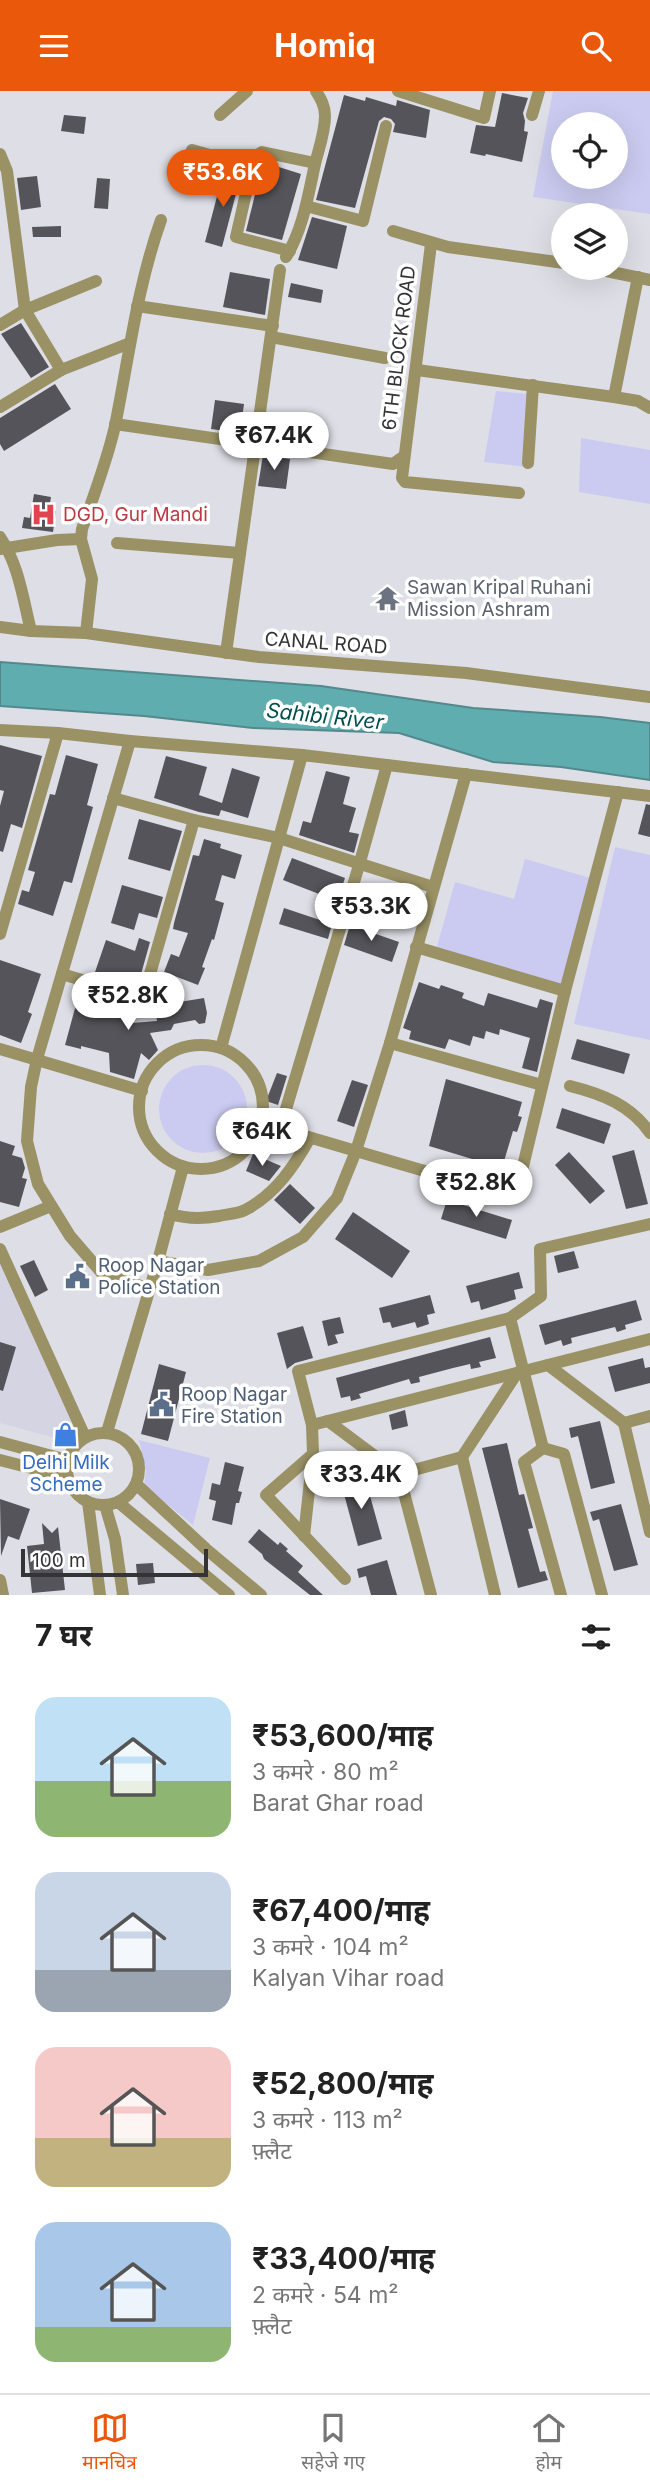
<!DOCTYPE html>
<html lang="hi">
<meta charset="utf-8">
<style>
:root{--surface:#fff;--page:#f2f2f2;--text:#222;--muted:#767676;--line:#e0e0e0;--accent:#ea580c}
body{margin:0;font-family:Inter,"Noto Sans Devanagari",sans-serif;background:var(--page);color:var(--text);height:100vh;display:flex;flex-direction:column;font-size:26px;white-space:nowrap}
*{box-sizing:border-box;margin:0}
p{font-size:23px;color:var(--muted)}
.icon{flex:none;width:38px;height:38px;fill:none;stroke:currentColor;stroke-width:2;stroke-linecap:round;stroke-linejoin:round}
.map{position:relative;height:1504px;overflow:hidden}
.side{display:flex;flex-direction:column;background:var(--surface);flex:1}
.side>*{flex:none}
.buttons{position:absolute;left:551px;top:21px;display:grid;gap:14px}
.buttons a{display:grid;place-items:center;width:77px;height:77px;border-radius:50%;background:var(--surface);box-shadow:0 7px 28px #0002;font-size:35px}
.scale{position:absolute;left:21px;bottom:18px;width:187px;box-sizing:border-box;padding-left:7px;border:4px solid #343437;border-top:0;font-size:19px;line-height:24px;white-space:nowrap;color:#343437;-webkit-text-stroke:5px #fff;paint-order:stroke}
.price{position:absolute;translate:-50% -60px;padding:0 16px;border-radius:24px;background:#fff;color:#222;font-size:23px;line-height:46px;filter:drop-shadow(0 2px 4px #0008)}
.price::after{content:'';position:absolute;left:50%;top:42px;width:21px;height:16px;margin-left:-10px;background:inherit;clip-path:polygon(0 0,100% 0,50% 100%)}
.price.selected{background:var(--accent);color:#fff}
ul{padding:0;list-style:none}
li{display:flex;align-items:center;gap:21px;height:175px;padding:0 35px}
li span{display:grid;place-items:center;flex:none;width:196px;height:140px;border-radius:21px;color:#555}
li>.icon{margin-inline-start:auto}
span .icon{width:84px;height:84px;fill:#fffc;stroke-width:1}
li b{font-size:30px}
h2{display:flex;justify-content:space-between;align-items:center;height:84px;padding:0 35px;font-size:30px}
header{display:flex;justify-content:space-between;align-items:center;height:91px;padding:0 35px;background:var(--accent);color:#fff;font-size:32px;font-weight:700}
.tabs{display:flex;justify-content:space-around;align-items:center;height:98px;border-top:2px solid var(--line);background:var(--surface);font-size:19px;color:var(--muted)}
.tabs a{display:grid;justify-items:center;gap:4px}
.tabs .selected{color:var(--accent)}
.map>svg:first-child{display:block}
.built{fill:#d4d4e3}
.green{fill:#cbcbf1;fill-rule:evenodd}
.water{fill:#60adb0;stroke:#53898c;stroke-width:2}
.building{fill:#54545a}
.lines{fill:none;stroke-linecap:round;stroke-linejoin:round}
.minor{stroke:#9a9165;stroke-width:12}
.labels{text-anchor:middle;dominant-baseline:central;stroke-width:7;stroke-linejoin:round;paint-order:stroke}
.street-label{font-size:19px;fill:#343437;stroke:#fff}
.health-label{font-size:19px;fill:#be3a42;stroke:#fff;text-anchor:start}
.worship-label{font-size:19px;fill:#5b616d;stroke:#fff;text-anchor:start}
.service-label{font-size:19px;fill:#4e5e75;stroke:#fff;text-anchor:start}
.shop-label{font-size:19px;fill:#366cbe;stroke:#fff}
.water-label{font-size:21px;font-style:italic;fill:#054e50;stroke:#fff}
</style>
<header><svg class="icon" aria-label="menu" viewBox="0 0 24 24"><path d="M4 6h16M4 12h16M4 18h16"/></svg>Homiq<svg class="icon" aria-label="search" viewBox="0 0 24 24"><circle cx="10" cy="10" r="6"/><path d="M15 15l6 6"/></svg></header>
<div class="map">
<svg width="650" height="1504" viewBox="0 0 650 1504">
<rect width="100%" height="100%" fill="#dedee6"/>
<!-- built -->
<polygon class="built" points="0,1171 73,1330 55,1347 0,1332"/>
<!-- green -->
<g class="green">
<path d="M553,0H650V123L533,106ZM616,33V86H564V33Z"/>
<polygon points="496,300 538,304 526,376 484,371"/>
<polygon points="581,347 650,359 650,413 579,401"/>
<polygon points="615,756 650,764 650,949 574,933"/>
<polygon points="525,768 594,788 564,896 436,859 455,791 514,808"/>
<circle cx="203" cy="1018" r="44"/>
<polygon points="139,1349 210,1367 193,1434 144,1394 146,1381"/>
</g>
<!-- water -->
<polygon class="water" points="0,571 321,595 473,617 600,626 650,632 650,689 561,676 493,671 399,642 253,637 144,625 0,615"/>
<!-- building -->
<g class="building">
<polygon points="502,2 528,7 523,22 525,30 524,40 528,41 522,71 486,63 485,65 470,62 476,34 495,36"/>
<polygon points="344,4 365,10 366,6 396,15 397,9 430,19 426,47 393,41 395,33 391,28 384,26 379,30 355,117 316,109"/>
<polygon points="64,24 86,26 84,43 61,40"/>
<polygon points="263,71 301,83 282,149 246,140"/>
<polygon points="224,79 241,84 222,156 205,151"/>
<polygon points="37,85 41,116 21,119 17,87"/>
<polygon points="97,87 110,88 108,118 94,117"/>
<polygon points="312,126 347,135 337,178 298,169"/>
<polygon points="61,135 61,146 33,146 32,136"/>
<polygon points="230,181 270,188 265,224 223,216"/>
<polygon points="291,192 323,199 321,212 288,206"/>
<polygon points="21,232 49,276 31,287 1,243"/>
<polygon points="55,293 71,318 4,360 0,353 0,327"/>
<polygon points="215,309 244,313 240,342 211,338"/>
<polygon points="263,364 290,368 286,398 258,395"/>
<polygon points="34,403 51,406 49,419 56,420 53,441 22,437 24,426 30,427"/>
<polygon points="0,654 42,665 22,737 11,733 3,761 0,760 0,715 4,700 0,699"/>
<polygon points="66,664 98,673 87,714 93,716 72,792 64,790 53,825 18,813 22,799 29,801 35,781 28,779 50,703 55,704"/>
<polygon points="166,665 207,676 199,704 222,712 232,677 260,686 248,727 221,719 219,725 199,721 154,707"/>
<polygon points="326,680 350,686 343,713 356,717 349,741 359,743 354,762 299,744 303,730 311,732"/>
<polygon points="646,713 650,714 650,746 638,743"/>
<polygon points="139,728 182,740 170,780 128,768"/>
<polygon points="204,748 221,753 220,757 242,764 235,788 222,784 215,809 224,812 214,849 212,848 202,876 205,877 198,894 164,881 171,863 179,866 188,842 173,838 174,832 193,764 199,765"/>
<polygon points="292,767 345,787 337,810 283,789"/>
<polygon points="122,794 163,806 157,827 139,822 134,839 111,832"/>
<polygon points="363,794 400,804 399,809 418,815 413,832 357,816"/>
<polygon points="284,817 332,833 328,848 279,833"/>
<polygon points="350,834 399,851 392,871 344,854"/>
<polygon points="139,847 150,851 138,894 94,884 106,849 135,860"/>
<polygon points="0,869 41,883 28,921 32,923 21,952 0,944"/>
<polygon points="419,891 439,898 441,894 464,902 462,907 484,915 488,902 537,917 540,908 553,912 537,981 522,977 530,947 500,938 499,944 486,940 484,948 473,945 470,955 449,948 445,958 409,948 411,940 403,937"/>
<polygon points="204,907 207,922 205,932 199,933 195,929 174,933 171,939 150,942 158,959 149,969 141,962 134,988 110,981 109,962 81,955 81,958 65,954 77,910 108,917 107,924 128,925 132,932 157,930 155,915"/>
<polygon points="577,948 630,963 624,983 571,968"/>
<polygon points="277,982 287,985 278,1014 266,1010"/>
<polygon points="446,988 522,1011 518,1025 522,1026 517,1041 513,1040 502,1077 429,1055"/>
<polygon points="352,989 368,994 354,1036 337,1030"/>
<polygon points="562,1017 611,1033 604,1053 556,1037"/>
<polygon points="0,1050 15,1055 12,1064 22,1067 25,1077 22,1087 27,1088 19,1116 0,1111"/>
<polygon points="634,1059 648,1113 626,1118 612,1065"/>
<polygon points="569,1061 605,1100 590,1113 555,1074"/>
<polygon points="253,1063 281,1075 269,1090 246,1080"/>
<polygon points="290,1093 315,1117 300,1133 274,1109"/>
<polygon points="447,1109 512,1129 506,1148 441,1128"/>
<polygon points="353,1121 410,1160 392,1187 335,1148"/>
<polygon points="574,1160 579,1177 558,1182 554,1165"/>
<polygon points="34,1169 48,1199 35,1206 20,1175"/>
<polygon points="519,1181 523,1197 514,1199 516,1208 481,1219 479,1210 471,1212 466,1195"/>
<polygon points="430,1204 435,1222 427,1224 429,1233 417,1237 415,1231 392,1237 390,1231 383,1232 379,1217"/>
<polygon points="636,1209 642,1229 625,1234 626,1238 617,1241 615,1236 571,1247 572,1252 563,1255 561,1249 545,1254 539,1234"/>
<polygon points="340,1226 344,1242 335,1244 338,1252 328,1255 322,1230"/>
<polygon points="303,1235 313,1267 295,1272 287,1278 277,1242"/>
<polygon points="490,1246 496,1267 479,1271 481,1276 471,1278 470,1273 453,1277 419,1286 420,1291 411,1293 409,1288 359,1303 361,1307 351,1310 350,1305 341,1307 336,1287"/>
<polygon points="0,1251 16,1256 3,1300 0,1299"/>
<polygon points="643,1267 645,1277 650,1276 650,1292 615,1301 608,1276"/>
<polygon points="159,1273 186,1281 168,1350 141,1343"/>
<polygon points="405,1319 408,1335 392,1339 389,1324"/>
<polygon points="600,1330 615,1392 591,1398 578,1345 571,1347 569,1337"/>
<polygon points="507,1352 519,1404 524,1403 533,1437 528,1438 540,1481 545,1480 548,1489 518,1497 482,1357"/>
<polygon points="225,1371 244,1376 238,1400 242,1401 239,1412 236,1412 232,1434 212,1429 216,1410 209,1408 212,1392 220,1394"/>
<polygon points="365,1387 382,1448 358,1455 344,1403 338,1405 335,1395"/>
<polygon points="0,1408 30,1418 19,1449 8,1445 1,1465"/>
<polygon points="621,1413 638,1474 614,1480 599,1428 593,1430 590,1421"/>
<polygon points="42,1432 52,1442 58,1436 65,1499 32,1502 27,1455 44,1453"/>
<polygon points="259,1438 278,1454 280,1451 288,1458 286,1460 303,1475 298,1481 323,1504 310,1504 264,1468 262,1463 248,1451"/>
<polygon points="387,1469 397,1504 371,1504 366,1485 359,1487 357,1478"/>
<polygon points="153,1472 155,1492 138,1494 136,1473"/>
</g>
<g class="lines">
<!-- minor -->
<g class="minor">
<polyline points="398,0 484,27 490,0"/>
<polyline points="220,24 247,0"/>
<polyline points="532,24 539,0"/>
<polyline points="192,59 252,76"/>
<polyline points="0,63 7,80 25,219 61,279"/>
<polyline points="306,115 363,130 386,35"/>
<polyline points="393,140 448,156 564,172"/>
<polyline points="431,153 402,387 405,391 519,402"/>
<polyline points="290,160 236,146 252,76 256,65 262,61 315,72"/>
<path d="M286,166C303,138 308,105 315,73C319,57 325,41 325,25C325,15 321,8 316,0"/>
<polyline points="592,177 650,189"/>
<polyline points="137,215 273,235"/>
<polyline points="0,234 25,219 96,190"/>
<polyline points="271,246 385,267"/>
<polyline points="417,279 614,306 638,310 650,317"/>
<polyline points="614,306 638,186"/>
<polyline points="0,316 61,279 130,252"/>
<polyline points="115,333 393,373 403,366"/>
<polyline points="528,372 533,294"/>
<path d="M0,446C19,474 23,508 31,540"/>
<polyline points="117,452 240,462"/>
<polyline points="0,458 57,449 81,448"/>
<polyline points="0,536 31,540 86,542 259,566 466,582 650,606"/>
<path d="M86,542L92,488L81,448L82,438C94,404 107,370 115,335C129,266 137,196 161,129"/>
<polyline points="226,562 280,179"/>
<polyline points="0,639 58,642 130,650 37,968 31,996 27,1050 38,1093 70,1145 101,1181 149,1198"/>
<polyline points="130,650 302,664"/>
<polyline points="466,683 390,952 356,1060 500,1102 515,1099 519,1092 565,900 618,701"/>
<polyline points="113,707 194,729 279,747 433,796"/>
<polyline points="0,843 58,642"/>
<polyline points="416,856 565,900"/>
<polyline points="62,883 135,905 144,904 194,729"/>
<polyline points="390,952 542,994"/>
<circle cx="201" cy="1016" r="62"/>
<polyline points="221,957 302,664 650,705"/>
<polyline points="0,958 142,1000"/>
<path d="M570,995C602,1003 631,1014 650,1042"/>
<polyline points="280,1038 360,771 387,674"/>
<path d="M170,1123C187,1128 202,1128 219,1125C227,1123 238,1123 245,1119C276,1103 294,1075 310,1047"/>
<polyline points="0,1136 51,1115"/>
<polyline points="0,1158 85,1346"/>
<polyline points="158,1170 208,1179 259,1170 303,1146 337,1107 356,1060 261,1032"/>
<polyline points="510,1227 541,1205 540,1158 650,1133"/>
<polyline points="548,1274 624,1332 650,1325"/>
<polyline points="328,1330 399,1383 431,1504"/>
<polyline points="624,1332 650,1441"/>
<polyline points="312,1334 650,1248"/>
<polyline points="107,1341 158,1170 183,1076"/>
<circle cx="103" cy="1378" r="36"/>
<polyline points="0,1351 67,1369"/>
<polyline points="543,1357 524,1371 561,1504"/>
<polyline points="462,1366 517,1282"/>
<polyline points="0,1369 67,1386"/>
<polyline points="399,1383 462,1366 495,1504"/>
<polyline points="136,1393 206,1458 261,1504"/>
<polyline points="88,1411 100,1504"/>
<polyline points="118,1411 229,1504"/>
<polyline points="105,1414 115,1448 123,1504"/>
<polyline points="304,1445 313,1363"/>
<polyline points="345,1488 266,1404 313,1363 312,1334 298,1280 510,1227 543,1357 564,1363 602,1504"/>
<polyline points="0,1489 3,1504"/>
</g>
</g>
<!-- icons -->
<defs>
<symbol id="hospital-bare" viewBox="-9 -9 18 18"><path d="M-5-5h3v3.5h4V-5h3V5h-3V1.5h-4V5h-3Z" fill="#e0444e" stroke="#fff" stroke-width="2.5" paint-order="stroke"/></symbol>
<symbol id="temple-bare" viewBox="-9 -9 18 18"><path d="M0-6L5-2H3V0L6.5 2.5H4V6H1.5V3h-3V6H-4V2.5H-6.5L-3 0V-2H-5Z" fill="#6b7280" stroke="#fff" stroke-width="2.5" paint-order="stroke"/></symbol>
<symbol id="civic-bare" viewBox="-9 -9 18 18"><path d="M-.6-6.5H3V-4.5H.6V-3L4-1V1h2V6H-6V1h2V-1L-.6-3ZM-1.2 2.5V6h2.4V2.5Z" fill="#5c6f8a" stroke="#fff" stroke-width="2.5" paint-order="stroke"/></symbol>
<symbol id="shop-bare" viewBox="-9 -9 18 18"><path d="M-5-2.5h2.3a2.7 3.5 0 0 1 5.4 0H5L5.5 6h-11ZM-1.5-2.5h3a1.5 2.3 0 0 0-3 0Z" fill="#3f7fe0" stroke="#fff" stroke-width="2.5" paint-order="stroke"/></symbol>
</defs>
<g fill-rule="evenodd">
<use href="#hospital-bare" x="26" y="406" width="35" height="35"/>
<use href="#temple-bare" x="370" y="490" width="35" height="35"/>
<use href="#civic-bare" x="60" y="1168" width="35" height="35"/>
<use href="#civic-bare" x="144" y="1296" width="35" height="35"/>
<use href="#shop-bare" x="48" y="1326" width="35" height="35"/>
</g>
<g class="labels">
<!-- street labels -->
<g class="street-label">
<text transform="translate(399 257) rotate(-83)">6TH BLOCK ROAD</text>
<text transform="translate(326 552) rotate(4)">CANAL ROAD</text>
</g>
<!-- health labels -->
<g class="health-label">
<text x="63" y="423">DGD, Gur Mandi</text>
</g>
<!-- worship labels -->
<g class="worship-label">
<text x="407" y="496">Sawan Kripal Ruhani<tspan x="407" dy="22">Mission Ashram</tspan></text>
</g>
<!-- service labels -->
<g class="service-label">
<text x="98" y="1174">Roop Nagar<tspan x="98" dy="22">Police Station</tspan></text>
<text x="181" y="1303">Roop Nagar<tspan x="181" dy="22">Fire Station</tspan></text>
</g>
<!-- shop labels -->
<g class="shop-label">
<text x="66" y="1371">Delhi Milk<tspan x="66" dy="22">Scheme</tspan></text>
</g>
<!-- water labels -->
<g class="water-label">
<text transform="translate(325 625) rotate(6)">Sahibi River</text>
</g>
</g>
</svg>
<div class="buttons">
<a><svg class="icon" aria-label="locate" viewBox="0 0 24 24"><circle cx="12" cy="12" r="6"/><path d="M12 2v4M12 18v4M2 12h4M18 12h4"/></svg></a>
<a><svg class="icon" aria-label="layers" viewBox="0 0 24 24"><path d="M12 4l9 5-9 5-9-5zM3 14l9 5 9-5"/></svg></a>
</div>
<div class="scale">100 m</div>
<b class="price selected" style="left:223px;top:118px">₹53.6K</b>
<b class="price" style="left:274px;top:381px">₹67.4K</b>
<b class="price" style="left:371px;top:852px">₹53.3K</b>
<b class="price" style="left:128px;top:941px">₹52.8K</b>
<b class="price" style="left:262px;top:1077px">₹64K</b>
<b class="price" style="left:476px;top:1128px">₹52.8K</b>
<b class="price" style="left:361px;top:1420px">₹33.4K</b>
</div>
<section class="side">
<h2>7 घर<svg class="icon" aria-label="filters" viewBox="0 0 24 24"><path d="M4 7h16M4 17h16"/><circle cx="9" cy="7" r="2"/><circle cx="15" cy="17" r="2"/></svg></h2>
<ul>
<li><span style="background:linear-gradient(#bfe0f5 60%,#8fb573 0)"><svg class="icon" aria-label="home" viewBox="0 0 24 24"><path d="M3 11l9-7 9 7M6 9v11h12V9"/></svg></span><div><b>₹53,600/माह</b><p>3 कमरे · 80 m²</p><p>Barat Ghar road</p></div></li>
<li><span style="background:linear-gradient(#c9d6e8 70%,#9aa5b1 0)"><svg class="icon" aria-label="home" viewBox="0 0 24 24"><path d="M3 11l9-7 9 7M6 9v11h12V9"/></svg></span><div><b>₹67,400/माह</b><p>3 कमरे · 104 m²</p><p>Kalyan Vihar road</p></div></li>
<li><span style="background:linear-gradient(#f6c9c9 65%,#c2b280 0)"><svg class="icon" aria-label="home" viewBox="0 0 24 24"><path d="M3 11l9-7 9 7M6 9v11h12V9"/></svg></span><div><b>₹52,800/माह</b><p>3 कमरे · 113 m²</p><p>फ़्लैट</p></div></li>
<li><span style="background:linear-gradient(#a9c7e8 75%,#8fb573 0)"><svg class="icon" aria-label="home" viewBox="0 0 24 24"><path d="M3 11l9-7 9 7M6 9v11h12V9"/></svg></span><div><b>₹33,400/माह</b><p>2 कमरे · 54 m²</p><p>फ़्लैट</p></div></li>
</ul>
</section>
<nav class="tabs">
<a class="selected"><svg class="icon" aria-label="map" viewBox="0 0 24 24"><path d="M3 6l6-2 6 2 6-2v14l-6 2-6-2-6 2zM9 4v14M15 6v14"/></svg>मानचित्र</a>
<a><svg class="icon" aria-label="saved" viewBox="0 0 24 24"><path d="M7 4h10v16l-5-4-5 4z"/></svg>सहेजे गए</a>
<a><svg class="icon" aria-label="home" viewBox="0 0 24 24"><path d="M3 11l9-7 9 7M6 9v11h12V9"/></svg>होम</a>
</nav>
